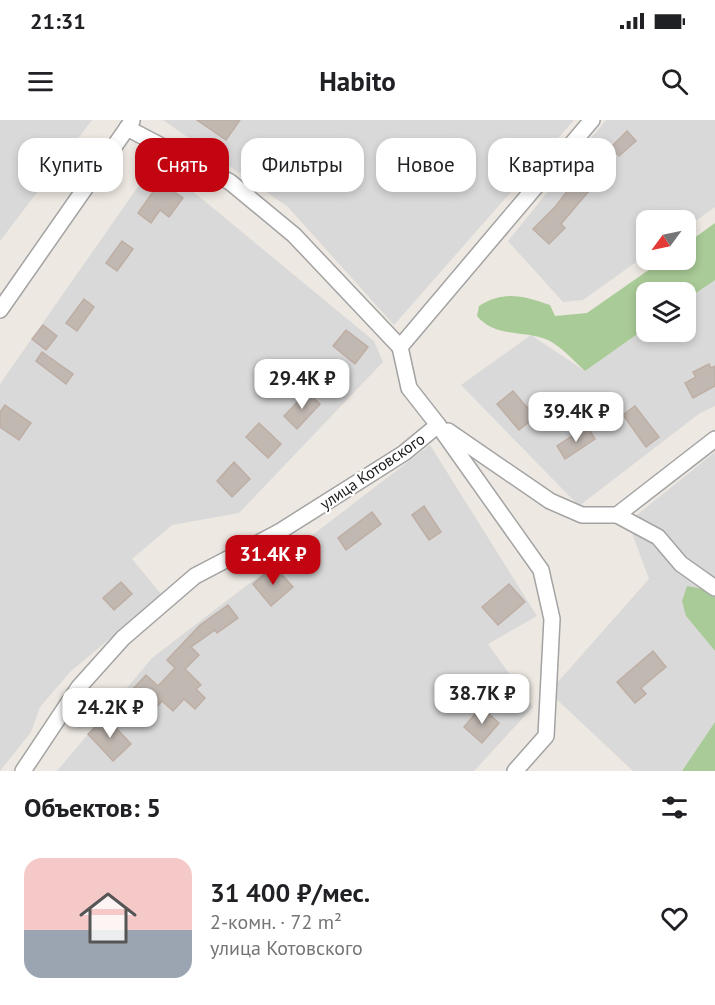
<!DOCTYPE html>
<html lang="ru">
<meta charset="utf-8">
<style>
:root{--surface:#fff;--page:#f6f6f6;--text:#202124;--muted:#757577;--line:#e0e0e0;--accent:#c20510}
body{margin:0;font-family:"PT Sans",sans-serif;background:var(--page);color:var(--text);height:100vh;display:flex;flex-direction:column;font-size:22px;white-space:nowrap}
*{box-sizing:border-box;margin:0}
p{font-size:20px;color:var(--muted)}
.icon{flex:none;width:33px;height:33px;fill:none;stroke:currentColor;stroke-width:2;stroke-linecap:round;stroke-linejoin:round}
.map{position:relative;height:651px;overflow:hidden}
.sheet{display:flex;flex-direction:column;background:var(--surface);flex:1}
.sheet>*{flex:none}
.banner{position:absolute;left:18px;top:18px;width:680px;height:54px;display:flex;gap:12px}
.needle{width:39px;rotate:237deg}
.controls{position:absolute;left:636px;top:90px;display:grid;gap:12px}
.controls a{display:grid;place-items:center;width:60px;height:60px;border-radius:12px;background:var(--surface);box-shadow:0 3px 9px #0003;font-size:30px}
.price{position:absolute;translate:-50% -51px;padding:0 14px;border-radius:12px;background:#fff;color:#222;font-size:20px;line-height:39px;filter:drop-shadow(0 2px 3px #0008)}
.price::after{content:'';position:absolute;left:50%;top:36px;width:18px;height:14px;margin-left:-9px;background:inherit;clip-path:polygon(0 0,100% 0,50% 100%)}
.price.on{background:var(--accent);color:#fff}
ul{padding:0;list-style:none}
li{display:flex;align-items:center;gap:18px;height:150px;padding:0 24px}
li+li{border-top:2px solid var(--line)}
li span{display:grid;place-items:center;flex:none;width:168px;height:120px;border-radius:18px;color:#555}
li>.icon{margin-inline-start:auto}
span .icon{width:72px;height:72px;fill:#fffc;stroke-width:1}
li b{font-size:26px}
h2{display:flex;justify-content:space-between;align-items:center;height:72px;padding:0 24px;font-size:26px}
.pill{padding:0 21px;border-radius:18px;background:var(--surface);box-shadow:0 3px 9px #0003;font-size:21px;line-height:54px}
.pill.on{background:var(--accent);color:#fff}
.status{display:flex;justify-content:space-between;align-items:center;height:42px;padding:0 30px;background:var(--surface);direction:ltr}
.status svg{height:16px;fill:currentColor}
header{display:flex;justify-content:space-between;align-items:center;height:78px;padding:0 24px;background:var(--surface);font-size:27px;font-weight:600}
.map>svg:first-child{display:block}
.residential{fill:#dad9d9}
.forest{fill:#a9cb97}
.building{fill:#c1b8b1;stroke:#beaea4;stroke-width:1.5}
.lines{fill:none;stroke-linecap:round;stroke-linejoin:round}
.minor-casing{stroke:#a3a3a3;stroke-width:18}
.minor{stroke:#fff;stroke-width:15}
.labels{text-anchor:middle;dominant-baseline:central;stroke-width:4.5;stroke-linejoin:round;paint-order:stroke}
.street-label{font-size:16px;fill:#1c1c1c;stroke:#fff}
</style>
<div class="status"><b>21:31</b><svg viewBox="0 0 49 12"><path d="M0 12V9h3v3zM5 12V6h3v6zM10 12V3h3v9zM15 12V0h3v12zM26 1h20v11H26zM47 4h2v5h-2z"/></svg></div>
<header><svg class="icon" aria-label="menu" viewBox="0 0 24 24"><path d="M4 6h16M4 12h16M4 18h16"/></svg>Habito<svg class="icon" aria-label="search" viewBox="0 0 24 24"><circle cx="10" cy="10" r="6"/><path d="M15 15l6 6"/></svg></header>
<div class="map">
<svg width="715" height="651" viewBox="0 0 715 651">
<rect width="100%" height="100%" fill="#ede8e1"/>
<!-- residential -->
<g class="residential">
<polygon points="0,0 92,0 0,121"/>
<polygon points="163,0 574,0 394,205 288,87"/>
<polygon points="606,0 715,0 715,87 686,108 686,100 646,100 646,135 583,180 563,182 508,121"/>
<polygon points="156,41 374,221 383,242 239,393 172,405 132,439 162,475 70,552 40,587 31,612 0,651 0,264"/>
<polygon points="715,160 715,286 700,293 579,386 461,265 531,215 585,251 646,208 646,212 686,212 686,180"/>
<polygon points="430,325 537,496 488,524 533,587 474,651 57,651 152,538"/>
<polygon points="715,332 715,471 686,496 715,531 715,602 682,651 633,651 549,572 649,459 628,402"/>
</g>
<!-- forest -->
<g class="forest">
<path d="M715,103V160L686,180V172H646V208L585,251C574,241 562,227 548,220C525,210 495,218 477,196L479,186C504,170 524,176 550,185L555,196L587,193L663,140H686V124Z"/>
<polygon points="687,466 715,471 715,531 686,496 682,481"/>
<polygon points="715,602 715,651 682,651"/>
</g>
<!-- building -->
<g class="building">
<polygon points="197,0 240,0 226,20"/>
<polygon points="627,11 636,21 619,36 611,27"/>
<polygon points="511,22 525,32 509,54 495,43"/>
<polygon points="575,61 588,72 561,104 565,108 549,124 533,109 555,87"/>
<polygon points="160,62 183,78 169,97 160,90 151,103 138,93"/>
<polygon points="122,121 133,129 117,151 106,143"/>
<polygon points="84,179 94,187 77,211 66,203"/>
<polygon points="43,205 57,216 46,230 32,219"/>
<polygon points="346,210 368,227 355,244 333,226"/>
<polygon points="42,232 73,254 66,264 36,241"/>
<polygon points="709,244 711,248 715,246 715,266 693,278 685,263 696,257 693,252"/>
<polygon points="513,271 535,297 519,310 497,284"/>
<polygon points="307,272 320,284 297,309 284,296"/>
<polygon points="5,285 31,303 19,320 0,307 0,292"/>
<polygon points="635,286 659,317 646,327 623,295"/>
<polygon points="259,303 281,324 268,338 246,317"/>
<polygon points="587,306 595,319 565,339 557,326"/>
<polygon points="234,342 250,359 232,377 217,361"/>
<polygon points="424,386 441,412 429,420 412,395"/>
<polygon points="372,392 381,404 346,430 338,418"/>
<polygon points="274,446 293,467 271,486 253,464"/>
<polygon points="121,462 132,474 114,490 103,478"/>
<polygon points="509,464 525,482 498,505 482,487"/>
<polygon points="228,485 238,498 217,513 215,510 191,527 199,535 185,549 201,565 196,569 205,578 195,589 184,579 173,591 162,581 153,591 131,571 146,555 158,566 175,548 167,540 200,505"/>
<polygon points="653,531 666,547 641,568 646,574 635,583 617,562"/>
<polygon points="481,587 499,603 482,623 464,607"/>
<polygon points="106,597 131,624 113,641 88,614"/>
</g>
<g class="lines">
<defs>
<g id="minor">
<polyline points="127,8 230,62 294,115 400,227"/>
<polyline points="0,190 132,1"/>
<polyline points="438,305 541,450 552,499 546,616 515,651"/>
<polyline points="448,311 550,381 582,395 617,395 715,319"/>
<polyline points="617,395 658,417 681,444 715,468"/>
<polyline points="23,651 79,567 123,518 195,456 279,412 404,333 438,305 409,268 400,227 592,0"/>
</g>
</defs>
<!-- minor casing -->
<use href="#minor" class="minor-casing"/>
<!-- minor -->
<use href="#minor" class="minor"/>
</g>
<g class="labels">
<!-- street labels -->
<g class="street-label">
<text transform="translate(372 351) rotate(-34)">улица Котовского</text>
</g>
</g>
</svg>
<div class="controls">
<a><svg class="needle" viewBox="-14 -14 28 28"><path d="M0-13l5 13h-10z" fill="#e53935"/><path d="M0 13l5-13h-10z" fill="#757577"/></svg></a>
<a><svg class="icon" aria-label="layers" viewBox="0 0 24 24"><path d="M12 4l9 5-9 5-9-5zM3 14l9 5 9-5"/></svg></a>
</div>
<b class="price" style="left:302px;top:290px">29.4K ₽</b>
<b class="price" style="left:576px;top:323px">39.4K ₽</b>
<b class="price on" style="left:273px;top:466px">31.4K ₽</b>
<b class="price" style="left:482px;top:605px">38.7K ₽</b>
<b class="price" style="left:110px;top:619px">24.2K ₽</b>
<div class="banner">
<a class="pill">Купить</a>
<a class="pill on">Снять</a>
<a class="pill">Фильтры</a>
<a class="pill">Новое</a>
<a class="pill">Квартира</a>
</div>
</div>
<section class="sheet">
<h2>Объектов: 5<svg class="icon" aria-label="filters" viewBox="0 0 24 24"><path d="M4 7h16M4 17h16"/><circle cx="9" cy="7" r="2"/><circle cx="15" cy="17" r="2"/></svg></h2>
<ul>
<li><span style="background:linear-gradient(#f6c9c9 60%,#9aa5b1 0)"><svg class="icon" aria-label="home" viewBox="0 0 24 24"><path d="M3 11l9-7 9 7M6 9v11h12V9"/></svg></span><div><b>31 400 ₽/мес.</b><p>2-комн. · 72 m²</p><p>улица Котовского</p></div><svg class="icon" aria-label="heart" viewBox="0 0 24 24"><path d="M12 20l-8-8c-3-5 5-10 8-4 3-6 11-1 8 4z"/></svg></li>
</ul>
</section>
